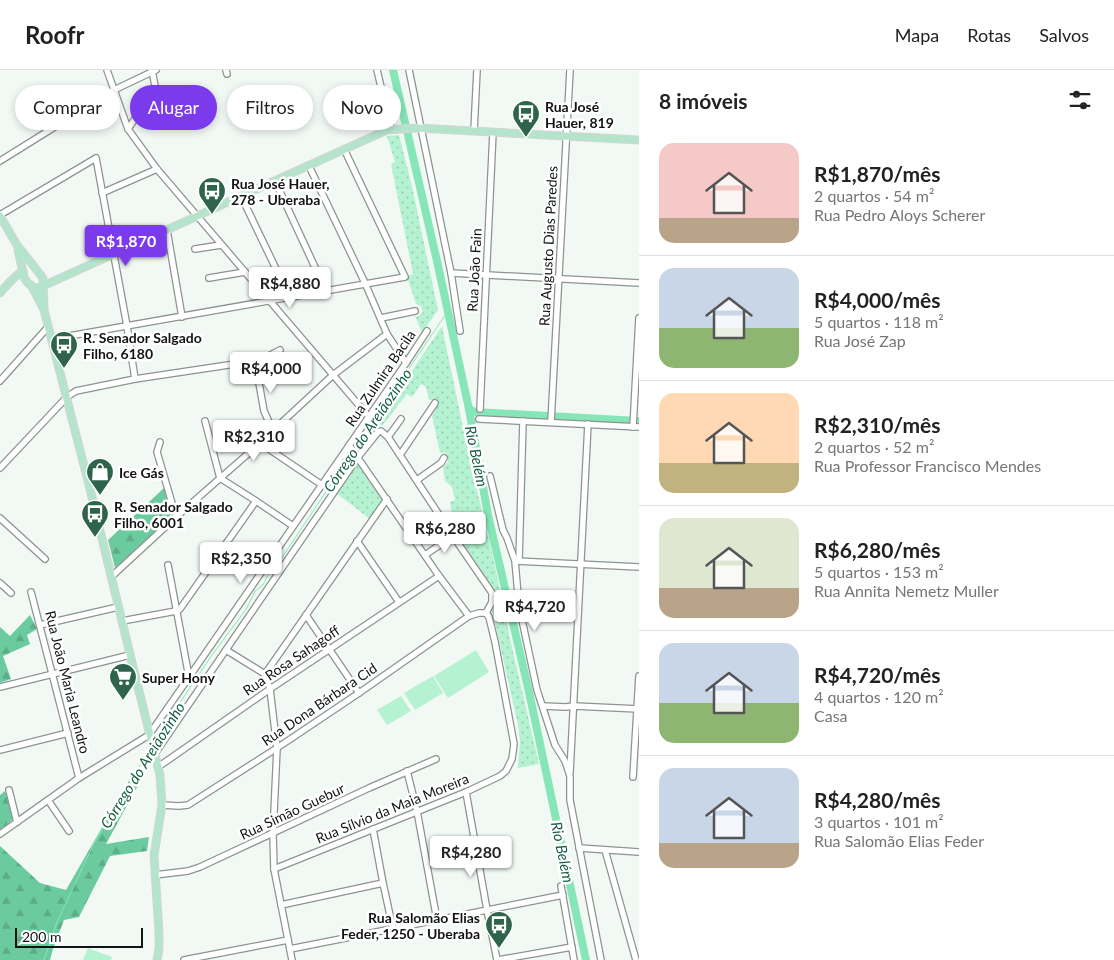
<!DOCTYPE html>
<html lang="pt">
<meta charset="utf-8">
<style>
:root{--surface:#fff;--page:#f2f2f2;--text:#222;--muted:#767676;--line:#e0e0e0;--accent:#7c3aed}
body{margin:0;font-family:Lato,sans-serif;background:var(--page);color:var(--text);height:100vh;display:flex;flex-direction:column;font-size:19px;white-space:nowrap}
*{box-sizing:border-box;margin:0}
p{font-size:16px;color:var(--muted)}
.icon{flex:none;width:28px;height:28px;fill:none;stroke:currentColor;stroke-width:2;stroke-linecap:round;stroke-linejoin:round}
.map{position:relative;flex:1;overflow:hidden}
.side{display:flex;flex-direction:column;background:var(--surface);width:475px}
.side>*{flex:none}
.guide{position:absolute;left:15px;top:15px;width:475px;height:45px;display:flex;gap:10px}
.scale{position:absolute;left:15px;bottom:12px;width:128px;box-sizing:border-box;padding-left:5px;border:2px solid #121413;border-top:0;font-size:14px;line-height:18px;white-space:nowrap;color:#121413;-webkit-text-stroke:4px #fff;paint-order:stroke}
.price{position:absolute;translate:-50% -42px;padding:0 11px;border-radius:5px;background:#fff;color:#222;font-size:16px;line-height:32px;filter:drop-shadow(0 1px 2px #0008)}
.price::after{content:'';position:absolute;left:50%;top:30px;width:15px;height:11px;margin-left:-8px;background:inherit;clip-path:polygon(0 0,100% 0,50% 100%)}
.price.selected{background:var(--accent);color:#fff}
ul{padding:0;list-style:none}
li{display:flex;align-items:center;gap:15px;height:125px;padding:0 20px}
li+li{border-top:1px solid var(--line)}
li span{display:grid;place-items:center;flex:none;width:140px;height:100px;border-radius:15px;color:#555}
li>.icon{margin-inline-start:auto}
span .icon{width:60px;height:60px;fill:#fffc;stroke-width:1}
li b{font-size:21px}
h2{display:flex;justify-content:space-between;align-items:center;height:60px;padding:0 20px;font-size:21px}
.tag{padding:0 18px;border-radius:22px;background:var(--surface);box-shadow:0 2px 8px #0003;font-size:18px;line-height:45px}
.tag.selected{background:var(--accent);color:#fff}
header{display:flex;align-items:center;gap:30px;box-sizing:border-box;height:70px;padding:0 25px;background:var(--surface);border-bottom:1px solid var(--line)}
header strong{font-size:24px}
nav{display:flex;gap:28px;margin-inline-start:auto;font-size:18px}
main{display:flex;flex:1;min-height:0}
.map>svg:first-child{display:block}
.grass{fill:url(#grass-dots)}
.forest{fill:url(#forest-firs)}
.pitch{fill:#b5f2d2}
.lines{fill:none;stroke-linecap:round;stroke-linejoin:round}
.stream{stroke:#86e6b8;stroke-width:1}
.river{stroke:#86e6b8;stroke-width:8}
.minor-casing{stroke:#8d938f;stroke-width:8}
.major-casing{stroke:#d4d5d5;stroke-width:9}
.minor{stroke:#fff;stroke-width:5.5}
.major{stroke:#b5e4cd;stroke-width:7}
.labels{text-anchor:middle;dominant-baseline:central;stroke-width:5;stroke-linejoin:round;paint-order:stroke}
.poi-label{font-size:14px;font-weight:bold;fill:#121413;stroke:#fff;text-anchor:start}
.street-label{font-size:14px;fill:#121413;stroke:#fff}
.water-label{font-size:15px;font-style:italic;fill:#165f42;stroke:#fff}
</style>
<header>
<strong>Roofr</strong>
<nav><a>Mapa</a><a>Rotas</a><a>Salvos</a></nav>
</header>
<main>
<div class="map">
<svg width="639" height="890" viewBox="0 0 639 890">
<defs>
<pattern id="grass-dots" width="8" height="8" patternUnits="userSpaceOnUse" patternTransform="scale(1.25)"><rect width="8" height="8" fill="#b5f2d2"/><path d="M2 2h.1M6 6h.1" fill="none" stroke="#9bcfb3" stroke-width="1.8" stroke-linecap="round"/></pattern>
<pattern id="forest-firs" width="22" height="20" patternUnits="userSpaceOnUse" patternTransform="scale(1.25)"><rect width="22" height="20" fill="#6bcb9e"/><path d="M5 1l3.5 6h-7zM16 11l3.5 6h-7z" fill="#5cad87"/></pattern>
</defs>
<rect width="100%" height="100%" fill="#f2f9f5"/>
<!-- grass -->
<g class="grass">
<polygon points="399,65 412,116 438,240 422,263 415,246 417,247 423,242 421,236 416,234 407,206 413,204 391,94 395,92 387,66"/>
<polygon points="442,256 471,396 490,473 511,573 539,694 518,698 520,670 518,655 492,539 494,527 493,520 449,453 453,450 450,432 455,430 452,417 445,411 443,398 448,392 448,386 444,382 440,383 432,346 438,335 435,330 429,330 426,317 421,314 412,327 407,324 382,356 378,352"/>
<polygon points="359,390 385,428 370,449 336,423"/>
</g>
<!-- forest -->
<g class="forest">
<polygon points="164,418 171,448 115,498 108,470"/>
<polygon points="30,545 37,559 27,565 30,574 3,586 11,609 0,613 0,557 10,566"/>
<polygon points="134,702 142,708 106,774 149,767 147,781 110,786 79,847 64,850 53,879 50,890 0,890 0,776 40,813 66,820"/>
<polygon points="5,721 13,749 0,760 0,725"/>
</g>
<!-- pitch -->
<g class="pitch">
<polygon points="476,580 489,602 448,628 434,606"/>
<polygon points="433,606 443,623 415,640 404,623"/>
<polygon points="401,626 411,641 387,655 377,640"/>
<polygon points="88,878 112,887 111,890 83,890"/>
</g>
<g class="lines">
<!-- stream -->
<g class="stream">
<polyline points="354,380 359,372 369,363 372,353 448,241"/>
<polyline points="154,671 212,585 247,538 255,521 263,515 273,495 279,492 352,383"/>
<polyline points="44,890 57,852 94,773 150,679"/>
</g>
<!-- river -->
<g class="river">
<polyline points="393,0 437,191 469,339 488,445 529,622 586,890"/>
<polyline points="469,339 475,342 639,351"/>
</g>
<defs>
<g id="minor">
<polyline points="107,0 128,59 157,99 369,347"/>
<polyline points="226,0 227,4"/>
<polyline points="377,0 391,59"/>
<polyline points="409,0 451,203 460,261"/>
<polyline points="128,59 151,25 155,16 152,0"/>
<polyline points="474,61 477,0"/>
<polyline points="0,91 114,20 156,0"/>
<polyline points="309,96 365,213 387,264 406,293"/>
<polyline points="275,111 326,221"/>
<polyline points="102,123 157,99"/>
<polyline points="241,126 290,228"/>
<polyline points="0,145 96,88 127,256 135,309"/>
<polyline points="167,160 182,247"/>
<polyline points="195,179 221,175"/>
<polyline points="451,203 639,213"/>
<polyline points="209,208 245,202"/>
<polyline points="381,248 415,241"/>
<polyline points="52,269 405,207 344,79"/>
<polyline points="255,291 264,341 273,361"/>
<polyline points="0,311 48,257"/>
<polyline points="480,339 493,62"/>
<polyline points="479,349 639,357"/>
<polyline points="205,351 220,408 256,431 293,456"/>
<polyline points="551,352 570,0"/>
<polyline points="633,357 639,248"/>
<polyline points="388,367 401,349"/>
<polyline points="160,372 157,382 176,447"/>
<polyline points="260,373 322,415"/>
<polyline points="349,375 439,506 469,546"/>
<polyline points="400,385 435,333"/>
<polyline points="0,398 67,327 76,321 135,309 255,291 263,289 280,280"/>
<polyline points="490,406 503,460 507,468 515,491 519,536 537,620 555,675 565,691 570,706 570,730 601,890"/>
<polyline points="417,410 441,393 444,388"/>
<polyline points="0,448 45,489"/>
<polyline points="357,471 399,532"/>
<polyline points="425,485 453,466"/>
<polyline points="516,491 639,497"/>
<polyline points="519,491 523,351"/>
<polyline points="168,495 189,607"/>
<polyline points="111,507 176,447 250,382 333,305 387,264"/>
<polyline points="0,513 11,523"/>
<polyline points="31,522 79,708"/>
<polyline points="306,545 359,623"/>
<polyline points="122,551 176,541 180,539 256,431"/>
<polyline points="40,555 118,537"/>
<polyline points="226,580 265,604 270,619 277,678 273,764 274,799 292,890"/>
<polyline points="265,604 387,429"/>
<polyline points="0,617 130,585"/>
<polyline points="543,636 566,637 574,636 639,639"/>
<polyline points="0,680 68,663"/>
<polyline points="154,685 358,387 378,362 381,361 388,367 453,466 492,523 492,532 486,543"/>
<polyline points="158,697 270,619 439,506"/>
<polyline points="407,701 417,741 437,850"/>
<polyline points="570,702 588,354"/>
<polyline points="633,707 639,606"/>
<polyline points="9,720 17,752"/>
<polyline points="466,722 487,840 497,890"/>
<polyline points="48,730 69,761"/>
<polyline points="162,735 179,736 188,735 277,678 359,623 469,546 479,543 486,543"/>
<polyline points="373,759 383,813 393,859"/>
<polyline points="0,764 79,708 149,665 406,293 427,261"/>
<polyline points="579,778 639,782"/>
<polyline points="605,780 636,890"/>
<polyline points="274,799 466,722 500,706 506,701 512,689 514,674 495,572 489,547 486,543"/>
<polyline points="155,805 188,801 200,797 369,718 436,689"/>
<polyline points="561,816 574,890"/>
<polyline points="281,835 383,813"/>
<polyline points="290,879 563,825"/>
<polyline points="184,890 288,870"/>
<polyline points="498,890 572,877"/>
</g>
<g id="major">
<polyline points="0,146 17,175 43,208 44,240 90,419 137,613 160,705 162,735 154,785 159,863 159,879 157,890"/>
<polyline points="18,180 24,207 27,212 34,218 42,217"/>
<polyline points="31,215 43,238"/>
<polyline points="43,216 387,60 418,58 639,70"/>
<path d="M0,223C7,215 14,206 23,201"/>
</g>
</defs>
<!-- minor casing -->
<use href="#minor" class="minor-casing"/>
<!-- major casing -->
<use href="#major" class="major-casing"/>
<!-- minor -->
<use href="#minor" class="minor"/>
<!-- major -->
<use href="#major" class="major"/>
</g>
<!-- icons -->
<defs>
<symbol id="bus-pin" viewBox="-11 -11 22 30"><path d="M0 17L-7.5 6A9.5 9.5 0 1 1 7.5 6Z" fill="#2d644b" stroke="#fff"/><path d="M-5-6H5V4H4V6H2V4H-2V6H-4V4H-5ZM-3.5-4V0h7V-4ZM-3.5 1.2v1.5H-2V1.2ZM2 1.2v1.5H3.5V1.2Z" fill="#fff"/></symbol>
<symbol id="shop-pin" viewBox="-11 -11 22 30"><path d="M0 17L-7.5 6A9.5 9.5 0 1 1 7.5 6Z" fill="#2d644b" stroke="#fff"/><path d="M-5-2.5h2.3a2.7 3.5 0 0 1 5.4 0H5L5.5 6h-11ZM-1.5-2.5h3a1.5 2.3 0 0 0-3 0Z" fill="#fff"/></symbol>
<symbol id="supermarket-pin" viewBox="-11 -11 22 30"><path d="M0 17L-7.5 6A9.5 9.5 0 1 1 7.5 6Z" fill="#2d644b" stroke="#fff"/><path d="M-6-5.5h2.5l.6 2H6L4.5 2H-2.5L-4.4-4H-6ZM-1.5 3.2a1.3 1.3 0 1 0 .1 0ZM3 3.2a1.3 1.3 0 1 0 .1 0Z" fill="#fff"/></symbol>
</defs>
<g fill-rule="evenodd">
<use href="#bus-pin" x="510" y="28" width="32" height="43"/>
<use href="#bus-pin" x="196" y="105" width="32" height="43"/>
<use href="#bus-pin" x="48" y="259" width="32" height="43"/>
<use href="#shop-pin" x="84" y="386" width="32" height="43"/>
<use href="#bus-pin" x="79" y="428" width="32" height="43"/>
<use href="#supermarket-pin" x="107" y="591" width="32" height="43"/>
<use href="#bus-pin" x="483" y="839" width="32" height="43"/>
</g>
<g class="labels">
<!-- poi labels -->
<g class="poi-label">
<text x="545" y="36">Rua José<tspan x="545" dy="16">Hauer, 819</tspan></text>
<text x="231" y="113">Rua José Hauer,<tspan x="231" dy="16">278 - Uberaba</tspan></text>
<text x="83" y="267">R. Senador Salgado<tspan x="83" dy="16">Filho, 6180</tspan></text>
<text x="119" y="402">Ice Gás</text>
<text x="114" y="436">R. Senador Salgado<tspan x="114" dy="16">Filho, 6001</tspan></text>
<text x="142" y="607">Super Hony</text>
<text x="480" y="847" text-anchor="end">Rua Salomão Elias<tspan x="480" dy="16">Feder, 1250 - Uberaba</tspan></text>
</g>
<!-- street labels -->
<g class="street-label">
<text transform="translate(548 176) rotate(-87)">Rua Augusto Dias Paredes</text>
<text transform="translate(474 200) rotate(-87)">Rua João Fain</text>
<text transform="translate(380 308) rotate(-56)">Rua Zulmira Bacila</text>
<text transform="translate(291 590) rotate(-34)">Rua Rosa Sahagoff</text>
<text transform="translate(68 612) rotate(76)">Rua João Maria Leandro</text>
<text transform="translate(319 634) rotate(-34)">Rua Dona Bárbara Cid</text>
<text transform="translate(392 738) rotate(-22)">Rua Sílvio da Maia Moreira</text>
<text transform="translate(292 741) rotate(-25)">Rua Simão Guebur</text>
</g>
<!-- water labels -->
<g class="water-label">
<text transform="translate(367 360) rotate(-56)">Córrego do Areiãozinho</text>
<text transform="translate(477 386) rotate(78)">Rio Belém</text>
<text transform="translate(142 695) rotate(-58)">Córrego do Areiãozinho</text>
<text transform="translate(563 782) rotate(78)">Rio Belém</text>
</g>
</g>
</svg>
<div class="scale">200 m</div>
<b class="price selected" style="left:126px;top:197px">R$1,870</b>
<b class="price" style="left:290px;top:239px">R$4,880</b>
<b class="price" style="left:271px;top:324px">R$4,000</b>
<b class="price" style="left:254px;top:392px">R$2,310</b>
<b class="price" style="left:445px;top:484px">R$6,280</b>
<b class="price" style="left:241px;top:514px">R$2,350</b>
<b class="price" style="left:535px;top:562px">R$4,720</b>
<b class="price" style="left:471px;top:808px">R$4,280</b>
<div class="guide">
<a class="tag">Comprar</a>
<a class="tag selected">Alugar</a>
<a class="tag">Filtros</a>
<a class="tag">Novo</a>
</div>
</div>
<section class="side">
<h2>8 imóveis<svg class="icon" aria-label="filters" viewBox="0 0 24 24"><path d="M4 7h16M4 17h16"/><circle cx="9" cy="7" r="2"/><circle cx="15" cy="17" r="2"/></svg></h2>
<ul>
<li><span style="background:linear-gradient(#f6c9c9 75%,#b9a48a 0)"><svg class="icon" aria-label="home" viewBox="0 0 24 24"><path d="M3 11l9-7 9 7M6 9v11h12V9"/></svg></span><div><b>R$1,870/mês</b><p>2 quartos · 54 m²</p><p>Rua Pedro Aloys Scherer</p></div></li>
<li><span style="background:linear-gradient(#c9d6e8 60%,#8fb573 0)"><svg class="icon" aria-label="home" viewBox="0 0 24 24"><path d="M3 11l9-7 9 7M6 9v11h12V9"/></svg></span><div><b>R$4,000/mês</b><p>5 quartos · 118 m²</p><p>Rua José Zap</p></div></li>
<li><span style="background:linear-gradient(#ffd9b3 70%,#c2b280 0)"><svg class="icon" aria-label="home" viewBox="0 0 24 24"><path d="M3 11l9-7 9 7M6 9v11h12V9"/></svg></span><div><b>R$2,310/mês</b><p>2 quartos · 52 m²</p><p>Rua Professor Francisco Mendes</p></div></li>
<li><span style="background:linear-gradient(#dfe7d0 70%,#b9a48a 0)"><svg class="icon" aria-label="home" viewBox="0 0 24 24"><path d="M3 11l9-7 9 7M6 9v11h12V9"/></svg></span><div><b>R$6,280/mês</b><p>5 quartos · 153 m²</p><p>Rua Annita Nemetz Muller</p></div></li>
<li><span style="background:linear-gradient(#c9d6e8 60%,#8fb573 0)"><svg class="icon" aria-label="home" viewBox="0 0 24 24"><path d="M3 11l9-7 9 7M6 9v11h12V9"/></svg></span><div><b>R$4,720/mês</b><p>4 quartos · 120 m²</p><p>Casa</p></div></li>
<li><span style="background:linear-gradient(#c9d6e8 75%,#b9a48a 0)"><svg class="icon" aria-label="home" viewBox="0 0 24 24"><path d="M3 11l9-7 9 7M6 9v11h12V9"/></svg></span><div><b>R$4,280/mês</b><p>3 quartos · 101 m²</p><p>Rua Salomão Elias Feder</p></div></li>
</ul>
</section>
</main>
